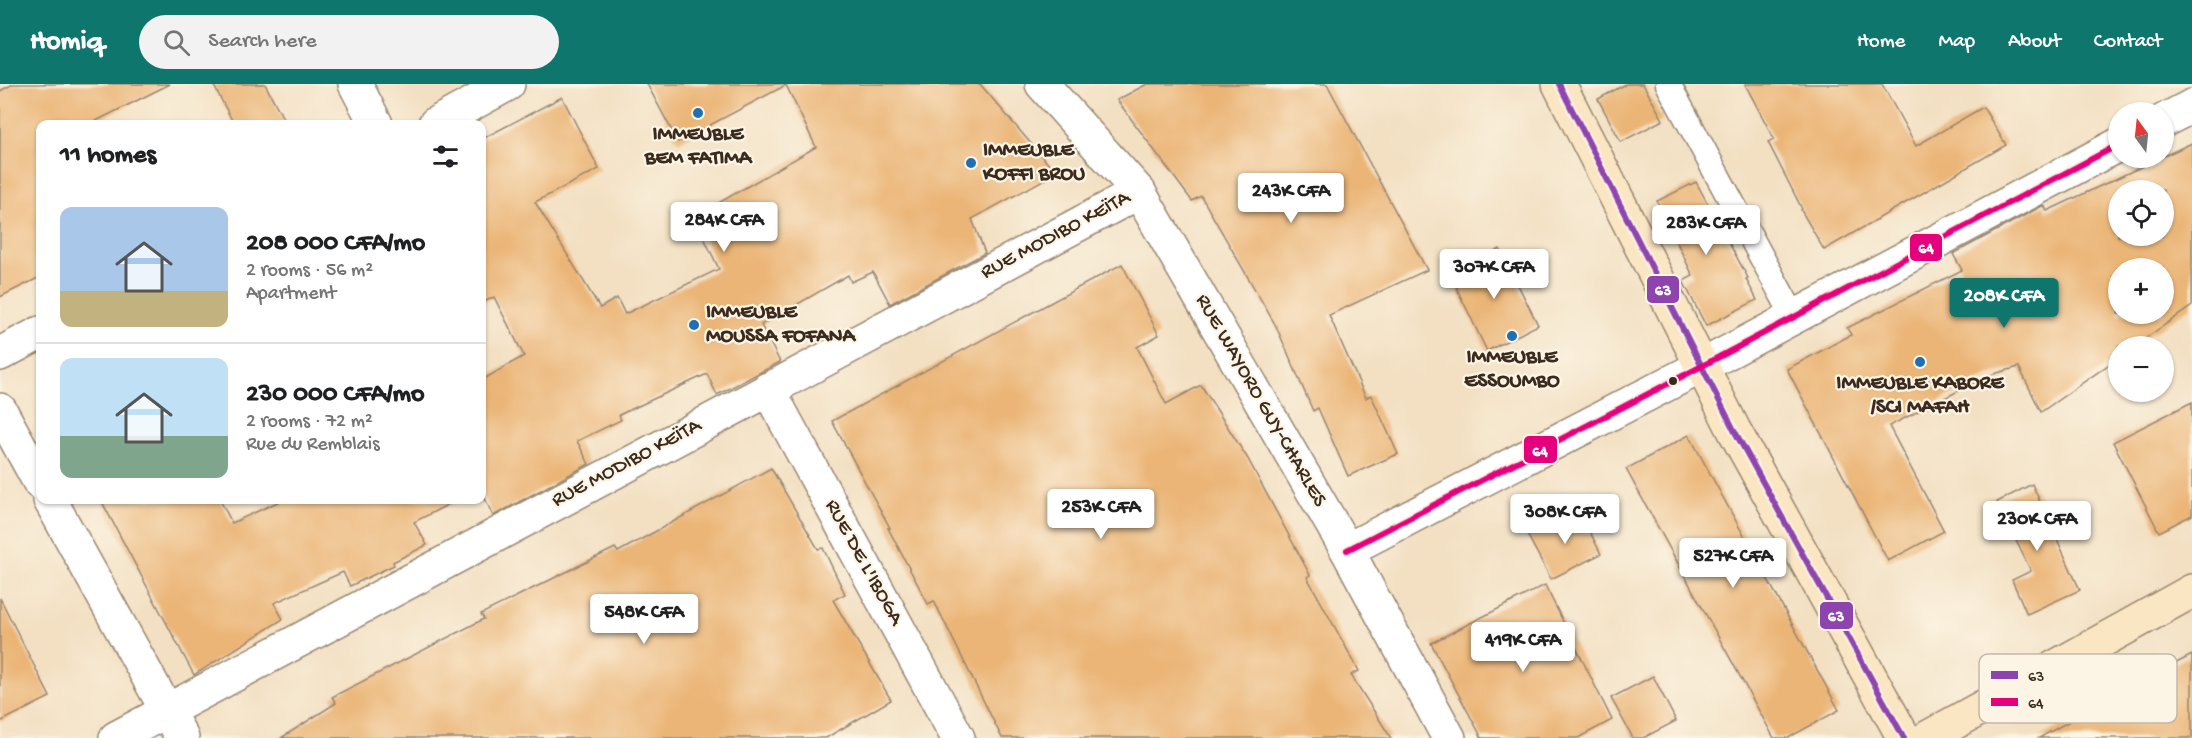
<!DOCTYPE html>
<meta charset="utf-8">
<style>
:root{--surface:#fff;--page:#f2f2f2;--text:#202124;--muted:#757577;--line:#e0e0e0;--accent:#0f766e}
body{margin:0;font-family:"Gochi Hand",sans-serif;background:var(--page);color:var(--text);height:100vh;display:flex;flex-direction:column;font-size:22px;white-space:nowrap}
*{box-sizing:border-box;margin:0}
p{font-size:20px;color:var(--muted)}
.icon{flex:none;width:33px;height:33px;fill:none;stroke:currentColor;stroke-width:2;stroke-linecap:round;stroke-linejoin:round}
.map{position:relative;flex:1;overflow:hidden}
.details{position:absolute;left:36px;top:36px;width:450px;height:384px;display:flex;flex-direction:column;background:var(--surface);border-radius:12px;box-shadow:0 2px 4px #0004}
.details>*{flex:none}
.needle{width:39px;rotate:345deg}
.fabs{position:absolute;left:2108px;top:18px;display:grid;gap:12px}
.fabs a{display:grid;place-items:center;width:66px;height:66px;border-radius:50%;background:var(--surface);box-shadow:0 2px 4px #0004;font-size:30px}
.price{position:absolute;translate:-50% -51px;padding:0 14px;border-radius:6px;background:#fff;color:#222;font-size:20px;line-height:39px;filter:drop-shadow(0 2px 3px #0008)}
.price::after{content:'';position:absolute;left:50%;top:36px;width:18px;height:14px;margin-left:-9px;background:inherit;clip-path:polygon(0 0,100% 0,50% 100%)}
.price.current{background:var(--accent);color:#fff}
ul{padding:0;list-style:none}
li{display:flex;align-items:center;gap:18px;height:150px;padding:0 24px}
li+li{border-top:2px solid var(--line)}
li span{display:grid;place-items:center;flex:none;width:168px;height:120px;border-radius:12px;color:#555}
li>.icon{margin-inline-start:auto}
span .icon{width:72px;height:72px;fill:#fffc;stroke-width:1}
li b{font-size:26px}
h2{display:flex;justify-content:space-between;align-items:center;height:72px;padding:0 24px;font-size:26px}
header{display:flex;align-items:center;gap:36px;box-sizing:border-box;height:84px;padding:0 30px;background:var(--accent);color:#fff}
header strong{font-size:28px}
nav{display:flex;gap:33px;margin-inline-start:auto;font-size:21px}
.search{width:420px;height:54px;background:var(--page);display:flex;align-items:center;gap:15px;box-sizing:border-box;padding:0 21px;border-radius:33px;color:var(--muted);font-size:22px}
.map>svg:first-child{display:block}
.building{fill:#ebb577;fill-rule:evenodd}
.lines{fill:none;stroke-linecap:round;stroke-linejoin:round}
.lane-casing{stroke:#978570;stroke-width:27}
.street-casing{stroke:#978570;stroke-width:36}
.secondary-casing{stroke:#978570;stroke-width:36}
.lane{stroke:#fff;stroke-width:24}
.street{stroke:#fff;stroke-width:33}
.secondary{stroke:#fbe6c4;stroke-width:33}
.bus-1-casing{stroke:#fcf5e5;stroke-width:10}
.bus-2-casing{stroke:#fcf5e5;stroke-width:10}
.bus-1{stroke:#8e44ad;stroke-width:6}
.bus-2{stroke:#e5007d;stroke-width:6}
.poi-dot{fill:#1f6fb2;stroke:#fcf5e5;stroke-width:2}
.bus-dot{fill:#3b2a1e;stroke:#fcf5e5;stroke-width:2}
.labels{text-anchor:middle;dominant-baseline:central;stroke-width:4.5;stroke-linejoin:round;paint-order:stroke}
.poi-label{font-size:21px;font-weight:bold;fill:#3b2a1e;stroke:#fcf5e5}
.street-label{font-size:21px;fill:#3b2a1e;stroke:#fcf5e5}
.key{fill:#fcf5e5;stroke:#c2b8a9;stroke-width:1.5}
.key-label{font-size:16px;fill:#3b2a1e}
.line-badge{stroke:#fcf5e5;stroke-width:2}
.badge-label{font-size:16px;text-anchor:middle;font-weight:bold;fill:#fff}
</style>
<header>
<strong>Homiq</strong>
<div class="search"><svg class="icon" aria-label="search" viewBox="0 0 24 24"><circle cx="10" cy="10" r="6"/><path d="M15 15l6 6"/></svg>Search here</div>
<nav><a>Home</a><a>Map</a><a>About</a><a>Contact</a></nav>
</header>
<div class="map">
<svg width="2192" height="654" viewBox="0 0 2192 654">
<rect width="100%" height="100%" fill="#fcf5e5"/>
<filter id="ink" filterUnits="userSpaceOnUse"><feTurbulence type="fractalNoise" baseFrequency=".0167" numOctaves="2"/><feDisplacementMap in="SourceGraphic" scale="12" xChannelSelector="R" yChannelSelector="G"/><feConvolveMatrix kernelMatrix="1 2 1 2 8 2 1 2 1" color-interpolation-filters="sRGB"/></filter>
<filter id="wash" filterUnits="userSpaceOnUse"><feTurbulence type="fractalNoise" baseFrequency=".008" numOctaves="4" result="noise"/><feDisplacementMap in="SourceGraphic" scale="24" xChannelSelector="R" yChannelSelector="G"/><feGaussianBlur stdDeviation="1.35" result="paint"/><feColorMatrix in="noise" values="0 0 0 0 0 0 0 0 0 0 0 0 0 0 0 0 0 1.4 0 .05"/><feComposite in="paint" operator="in"/></filter>
<g filter="url(#wash)">
<rect width="100%" height="100%" fill="#f3e0c3"/>
<g id="blocks">
<!-- building -->
<g class="building">
<polygon points="13,0 170,0 90,40 40,40 40,193 0,213 0,7"/>
<polygon points="213,0 265,0 286,40 234,40"/>
<polygon points="647,0 980,0 1056,89 972,135 985,169 890,220 873,188 851,198 848,191 761,241 780,278 717,311 707,290 619,331 621,336 577,357 589,380 493,432 482,408 482,296 524,272 494,213 482,219 482,55 562,13 599,85 535,118 600,224 617,214 625,230 719,185 694,133 816,63 786,1 678,58"/>
<polygon points="1147,0 1327,0 1427,186 1329,231 1366,314 1371,311 1398,370 1348,392 1318,324 1313,327 1276,242 1201,112 1192,117 1117,16"/>
<polygon points="1626,0 1643,0 1663,36 1621,58 1598,15"/>
<polygon points="1745,0 1882,0 1916,62 1983,23 2006,61 1824,166 1801,126 1802,125 1768,58 1774,55"/>
<path d="M2192,59V222L2134,262H2118V274L2041,328L2019,283L1990,291L1889,342L1944,447L1888,477L1787,285L1851,251L1847,244L1962,186L1953,170L2044,121L2047,127ZM2118,106H2163V152H2118ZM2118,184H2163V230H2118Z"/>
<polygon points="1696,98 1748,194 1746,195 1757,216 1706,242 1683,197 1693,192 1657,117"/>
<polygon points="1500,165 1538,241 1487,267 1457,205 1453,188"/>
<polygon points="1122,180 1159,251 1137,263 1166,320 1201,301 1248,375 1310,491 1307,493 1359,587 1351,591 1391,654 1002,654 934,517 928,520 888,444 890,444 832,337"/>
<polygon points="2192,318 2192,431 2159,448 2113,358"/>
<polygon points="1689,351 1839,626 1788,654 1774,654 1626,385"/>
<polygon points="771,384 818,465 823,464 845,510 833,516 891,616 826,654 281,654 336,619 332,613 484,535 481,530 615,464 618,468"/>
<polygon points="2032,400 2080,506 2027,530 2012,496 2031,487 1997,418"/>
<polygon points="101,416 220,416 232,439 282,416 457,416 414,438 427,461 393,478 394,481 350,502 343,488 274,519 283,535 194,591"/>
<polygon points="1579,426 1601,470 1551,495 1528,452"/>
<polygon points="1545,501 1612,636 1578,654 1482,654 1431,559"/>
<polygon points="0,514 50,613 0,638"/>
<polygon points="2192,571 2192,654 2039,654 2145,595"/>
<polygon points="1653,592 1676,637 1643,654 1633,654 1611,614"/>
</g>
</g>
</g>
<g filter="url(#ink)">
<use href="#blocks" fill-opacity="0" stroke="#978570" stroke-width="1.5"/>
<g class="lines">
<defs>
<polyline id="lane" points="1668,0 1794,233"/>
<g id="street">
<polyline points="355,0 376,40"/>
<polyline points="1042,0 1139,108 1347,466 1449,654"/>
<polyline points="2163,37 2192,22"/>
<polyline points="435,40 508,0"/>
<polyline points="0,270 40,249"/>
<polyline points="768,305 958,654"/>
<polyline points="0,326 40,399"/>
<polyline points="50,416 182,654"/>
<polyline points="1347,466 1702,282 2118,61"/>
<polyline points="116,654 1139,108"/>
</g>
<g id="secondary">
<polyline points="1559,0 1734,346 1904,654"/>
<polyline points="1927,654 2192,507"/>
</g>
</defs>
<!-- lane casing -->
<use href="#lane" class="lane-casing"/>
<!-- street casing -->
<use href="#street" class="street-casing"/>
<!-- secondary casing -->
<use href="#secondary" class="secondary-casing"/>
<!-- lane -->
<use href="#lane" class="lane"/>
<!-- street -->
<use href="#street" class="street"/>
<!-- secondary -->
<use href="#secondary" class="secondary"/>
<defs>
<polyline id="bus-1" points="1559,0 1734,346 1904,654"/>
<polyline id="bus-2" points="1347,466 1702,282 2118,61"/>
</defs>
<!-- bus-1 casing -->
<use href="#bus-1" class="bus-1-casing"/>
<!-- bus-2 casing -->
<use href="#bus-2" class="bus-2-casing"/>
<!-- bus-1 -->
<use href="#bus-1" class="bus-1"/>
<!-- bus-2 -->
<use href="#bus-2" class="bus-2"/>
</g>
</g>
<!-- markers -->
<g class="poi-dot">
<circle cx="698" cy="29" r="6"/>
<circle cx="971" cy="79" r="6"/>
<circle cx="694" cy="241" r="6"/>
<circle cx="1512" cy="252" r="6"/>
<circle cx="1920" cy="278" r="6"/>
</g>
<circle class="bus-dot" cx="1673" cy="297" r="5"/>
<g class="labels">
<!-- poi labels -->
<g class="poi-label">
<text x="698" y="51">IMMEUBLE<tspan x="698" dy="24">BEM FATIMA</tspan></text>
<text x="983" y="67" text-anchor="start">IMMEUBLE<tspan x="983" dy="24">KOFFI BROU</tspan></text>
<text x="706" y="229" text-anchor="start">IMMEUBLE<tspan x="706" dy="24">MOUSSA FOFANA</tspan></text>
<text x="1512" y="274">IMMEUBLE<tspan x="1512" dy="24">ESSOUMBO</tspan></text>
<text x="1920" y="300">IMMEUBLE KABORE<tspan x="1920" dy="24">/SCI MAFAH</tspan></text>
</g>
<!-- street labels -->
<g class="street-label">
<text transform="translate(1056 152) rotate(-28)">RUE MODIBO KEÏTA</text>
<text transform="translate(1260 317) rotate(60)">RUE WAYORO GUY-CHARLES</text>
<text transform="translate(627 380) rotate(-28)">RUE MODIBO KEÏTA</text>
<text transform="translate(863 479) rotate(61)">RUE DE L'IBOGA</text>
</g>
</g>
<!-- legend -->
<rect x="1979" y="570" width="198" height="69" rx="9" class="key"/>
<rect x="1991" y="587" width="27" height="8" fill="#8e44ad"/>
<rect x="1991" y="614" width="27" height="8" fill="#e5007d"/>
<g class="key-label">
<text x="2028" y="597">63</text>
<text x="2028" y="624">64</text>
</g>
<g class="line-badge">
<rect x="1909" y="149" width="34" height="29" rx="6" fill="#e5007d"/>
<rect x="1646" y="191" width="34" height="29" rx="6" fill="#8e44ad"/>
<rect x="1523" y="351" width="35" height="29" rx="6" fill="#e5007d"/>
<rect x="1819" y="517" width="35" height="29" rx="6" fill="#8e44ad"/>
</g>
<g class="badge-label">
<text x="1926" y="169">64</text>
<text x="1663" y="211">63</text>
<text x="1540" y="372">64</text>
<text x="1836" y="537">63</text>
</g>
</svg>
<div class="fabs">
<a><svg class="needle" viewBox="-14 -14 28 28"><path d="M0-13l5 13h-10z" fill="#e53935"/><path d="M0 13l5-13h-10z" fill="#757577"/></svg></a>
<a><svg class="icon" aria-label="locate" viewBox="0 0 24 24"><circle cx="12" cy="12" r="6"/><path d="M12 2v4M12 18v4M2 12h4M18 12h4"/></svg></a>
<a>+</a>
<a>−</a>
</div>
<b class="price" style="left:1291px;top:140px">243K CFA</b>
<b class="price" style="left:724px;top:169px">284K CFA</b>
<b class="price" style="left:1706px;top:172px">283K CFA</b>
<b class="price" style="left:1494px;top:216px">307K CFA</b>
<b class="price current" style="left:2004px;top:245px">208K CFA</b>
<b class="price" style="left:1101px;top:456px">253K CFA</b>
<b class="price" style="left:1565px;top:461px">308K CFA</b>
<b class="price" style="left:2037px;top:468px">230K CFA</b>
<b class="price" style="left:1733px;top:505px">527K CFA</b>
<b class="price" style="left:644px;top:561px">548K CFA</b>
<b class="price" style="left:1523px;top:589px">419K CFA</b>
<section class="details">
<h2>11 homes<svg class="icon" aria-label="filters" viewBox="0 0 24 24"><path d="M4 7h16M4 17h16"/><circle cx="9" cy="7" r="2"/><circle cx="15" cy="17" r="2"/></svg></h2>
<ul>
<li><span style="background:linear-gradient(#a9c7e8 70%,#c2b280 0)"><svg class="icon" aria-label="home" viewBox="0 0 24 24"><path d="M3 11l9-7 9 7M6 9v11h12V9"/></svg></span><div><b>208 000 CFA/mo</b><p>2 rooms · 56 m²</p><p>Apartment</p></div></li>
<li><span style="background:linear-gradient(#bfe0f5 65%,#7fa58c 0)"><svg class="icon" aria-label="home" viewBox="0 0 24 24"><path d="M3 11l9-7 9 7M6 9v11h12V9"/></svg></span><div><b>230 000 CFA/mo</b><p>2 rooms · 72 m²</p><p>Rue du Remblais</p></div></li>
</ul>
</section>
</div>
